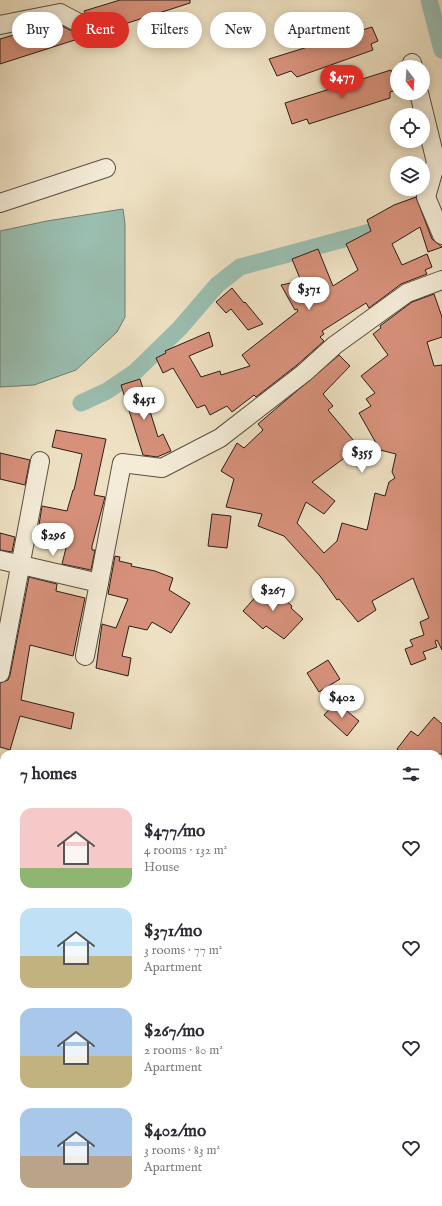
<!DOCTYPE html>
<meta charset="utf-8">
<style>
:root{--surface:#fff;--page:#f7f7f7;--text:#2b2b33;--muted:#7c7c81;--accent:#d93025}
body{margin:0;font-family:"IM FELL English",serif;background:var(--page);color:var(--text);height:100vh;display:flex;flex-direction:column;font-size:15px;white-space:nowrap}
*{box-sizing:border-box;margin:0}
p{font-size:13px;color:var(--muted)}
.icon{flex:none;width:22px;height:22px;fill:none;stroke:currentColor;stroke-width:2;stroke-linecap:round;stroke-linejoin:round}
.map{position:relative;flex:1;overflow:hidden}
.sheet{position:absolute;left:0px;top:750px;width:442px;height:456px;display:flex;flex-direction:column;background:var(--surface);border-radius:12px 12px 0 0;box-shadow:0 2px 10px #0003}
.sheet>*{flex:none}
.guide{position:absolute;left:12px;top:12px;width:418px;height:36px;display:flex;gap:8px}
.needle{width:26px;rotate:163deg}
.tools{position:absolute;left:390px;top:60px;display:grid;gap:8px}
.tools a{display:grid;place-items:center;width:40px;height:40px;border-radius:50%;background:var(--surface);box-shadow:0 2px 10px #0003;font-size:20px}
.price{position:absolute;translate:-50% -34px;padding:0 9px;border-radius:14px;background:#fff;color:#222;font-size:13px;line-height:26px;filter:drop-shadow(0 1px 2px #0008)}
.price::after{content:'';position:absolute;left:50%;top:24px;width:12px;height:9px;margin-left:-6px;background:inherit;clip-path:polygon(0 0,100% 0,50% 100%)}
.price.active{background:var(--accent);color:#fff}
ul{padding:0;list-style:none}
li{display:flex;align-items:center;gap:12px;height:100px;padding:0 20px}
li span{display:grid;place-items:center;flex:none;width:112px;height:80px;border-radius:12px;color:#555}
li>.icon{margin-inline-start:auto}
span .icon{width:48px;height:48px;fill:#fffc;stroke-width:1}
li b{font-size:17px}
h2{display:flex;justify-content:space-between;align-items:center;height:48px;padding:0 20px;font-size:17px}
.chip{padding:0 14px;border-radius:18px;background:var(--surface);box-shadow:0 2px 10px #0003;font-size:14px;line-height:36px}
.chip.active{background:var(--accent);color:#fff}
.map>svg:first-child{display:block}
.water{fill:#9abeb0;stroke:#6d7e73}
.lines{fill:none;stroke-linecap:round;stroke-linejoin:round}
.canal{stroke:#9abeb0;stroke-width:17}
.building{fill:#d7917b;stroke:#291e18}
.minor-casing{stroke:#5a4f43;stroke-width:20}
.minor{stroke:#f4ecd8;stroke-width:18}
</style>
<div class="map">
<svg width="442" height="1206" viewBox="0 0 442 1206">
<rect width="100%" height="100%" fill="#eee1c3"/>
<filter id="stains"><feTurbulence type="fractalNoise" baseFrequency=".005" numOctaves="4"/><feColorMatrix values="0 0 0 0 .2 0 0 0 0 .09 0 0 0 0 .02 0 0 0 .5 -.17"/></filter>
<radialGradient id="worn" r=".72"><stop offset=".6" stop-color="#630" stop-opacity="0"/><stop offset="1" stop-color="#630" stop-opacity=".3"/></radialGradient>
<!-- water -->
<g class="water">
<polygon points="123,209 125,224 125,317 117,332 76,370 34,385 0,387 0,231 47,221"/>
<polygon points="234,1202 333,1202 345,1206 236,1206"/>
</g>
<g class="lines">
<!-- canal -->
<g class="canal">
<polyline points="429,0 442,50"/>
<polyline points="81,403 107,391 135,372 180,328 217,285 240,267 385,228"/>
</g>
</g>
<!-- building -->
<g class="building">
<polygon points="120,0 190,0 190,3 0,64 0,39 34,29 58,24 72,31 82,31 87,22 83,14 85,13 84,11"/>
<polygon points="372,27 378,41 371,44 373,50 297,77 291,71 277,76 269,59"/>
<polygon points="391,70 397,90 390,92 390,98 309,124 307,119 292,124 285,103"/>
<polygon points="416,197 432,239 442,247 428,252 420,227 392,244 402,265 427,254 432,267 425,270 427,274 401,284 369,308 366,303 322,331 324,334 320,337 324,341 297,365 256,397 254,395 232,412 227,406 210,415 205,405 197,408 173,368 163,373 156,358 166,353 165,351 209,332 213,346 189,356 201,377 220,371 221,375 250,366 242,355 298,311 297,309 295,310 281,285 301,281 292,259 318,249 333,286 358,270 346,244 371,231 367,220 394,205"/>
<polygon points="232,288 244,303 245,302 263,324 248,330 231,309 226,313 216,302"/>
<polygon points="434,294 442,317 442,337 427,342 434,366 442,365 442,650 437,640 435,641 437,647 423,652 426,659 411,665 405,649 413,646 410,640 424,635 420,622 429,618 413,578 372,601 376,610 358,622 339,599 337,600 320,576 284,536 258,526 262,514 226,507 234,479 221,471 237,443 244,448 263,430 258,424 339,355 350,366 323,394 333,406 328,410 354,441 342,451 347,456 312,482 335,501 324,514 306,502 297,523 324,553 337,541 342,523 367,530 375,493 385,496 389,482 395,478 392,472 396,454 380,450 359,413 371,406 366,399 375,393 361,376 388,355 373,334 381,328 380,326 412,302"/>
<polygon points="140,379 158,437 163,434 171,451 157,457 143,455 121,385"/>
<polygon points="56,430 106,439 94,495 105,497 92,546 92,550 95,550 91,570 62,564 70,532 39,525 42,506 67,511 73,490 74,490 82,454 52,447"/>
<polygon points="0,453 30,460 25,485 0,479"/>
<polygon points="212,514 231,516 227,548 208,546"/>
<polygon points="0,533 15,537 12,552 0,550"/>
<polygon points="115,556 120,557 119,561 132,564 131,566 155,571 173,578 169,590 190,603 171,633 152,622 147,630 129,626 122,656 131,658 128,676 96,668 102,624 116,628 128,599 108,594"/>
<polygon points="29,577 57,584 56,591 85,598 73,656 30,645 21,700 74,713 71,729 20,716 10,750 0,747 0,683 8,680 10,675"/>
<polygon points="267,584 292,606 291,608 303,619 284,639 266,626 263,629 243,611"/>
<polygon points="328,660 340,679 319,692 307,673"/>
<polygon points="336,702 359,721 347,736 324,715"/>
<polygon points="434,717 442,724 442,754 403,754 397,749 411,731 418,736"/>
</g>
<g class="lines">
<defs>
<g id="minor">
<polyline points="0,25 60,13 77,22"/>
<polyline points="412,63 413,67"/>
<polyline points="419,93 436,162 426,197 442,235"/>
<polyline points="0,203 106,168"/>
<polyline points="0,560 99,583"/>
<polyline points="85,656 122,463 162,468 220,438 304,373 335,345 407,293 442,280"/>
<polyline points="0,673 40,461"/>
<polyline points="0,925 4,926"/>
<polyline points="0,965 4,958"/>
<polyline points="0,1129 4,1129"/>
</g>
</defs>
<!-- minor casing -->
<use href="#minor" class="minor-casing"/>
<!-- minor -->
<use href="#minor" class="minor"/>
</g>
<rect width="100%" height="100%" filter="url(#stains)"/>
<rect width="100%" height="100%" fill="url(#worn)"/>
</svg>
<div class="tools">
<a><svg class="needle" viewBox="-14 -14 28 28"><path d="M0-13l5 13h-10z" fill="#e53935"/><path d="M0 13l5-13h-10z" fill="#7c7c81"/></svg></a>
<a><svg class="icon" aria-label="locate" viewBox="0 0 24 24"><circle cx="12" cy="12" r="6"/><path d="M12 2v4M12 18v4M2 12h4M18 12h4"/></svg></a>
<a><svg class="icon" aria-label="layers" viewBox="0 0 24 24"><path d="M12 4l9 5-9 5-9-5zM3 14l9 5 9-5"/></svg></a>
</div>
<b class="price active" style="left:342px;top:99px">$477</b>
<b class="price" style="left:309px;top:311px">$371</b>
<b class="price" style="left:144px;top:421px">$451</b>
<b class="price" style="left:362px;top:474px">$355</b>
<b class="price" style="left:53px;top:557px">$296</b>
<b class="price" style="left:273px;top:612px">$267</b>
<b class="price" style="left:342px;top:719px">$402</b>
<div class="guide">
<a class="chip">Buy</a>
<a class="chip active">Rent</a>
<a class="chip">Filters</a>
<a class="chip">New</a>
<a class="chip">Apartment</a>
</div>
<section class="sheet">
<h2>7 homes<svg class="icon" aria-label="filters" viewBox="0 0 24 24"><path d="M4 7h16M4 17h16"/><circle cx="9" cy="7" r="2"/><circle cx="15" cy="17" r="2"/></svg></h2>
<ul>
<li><span style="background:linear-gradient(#f6c9c9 75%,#8fb573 0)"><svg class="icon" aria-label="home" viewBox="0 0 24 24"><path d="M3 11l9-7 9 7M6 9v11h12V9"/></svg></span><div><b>$477/mo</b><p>4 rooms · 132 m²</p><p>House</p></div><svg class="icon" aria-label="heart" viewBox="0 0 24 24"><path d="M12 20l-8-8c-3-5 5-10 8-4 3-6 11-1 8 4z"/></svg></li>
<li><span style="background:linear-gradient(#bfe0f5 60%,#c2b280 0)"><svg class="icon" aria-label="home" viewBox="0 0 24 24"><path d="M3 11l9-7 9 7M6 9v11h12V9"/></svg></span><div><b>$371/mo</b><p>3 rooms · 77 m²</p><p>Apartment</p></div><svg class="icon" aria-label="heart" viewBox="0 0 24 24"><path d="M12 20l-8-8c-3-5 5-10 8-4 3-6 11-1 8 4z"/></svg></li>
<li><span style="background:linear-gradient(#a9c7e8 60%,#c2b280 0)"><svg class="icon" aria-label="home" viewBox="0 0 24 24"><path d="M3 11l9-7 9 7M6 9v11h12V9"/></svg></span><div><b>$267/mo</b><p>2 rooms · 80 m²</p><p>Apartment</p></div><svg class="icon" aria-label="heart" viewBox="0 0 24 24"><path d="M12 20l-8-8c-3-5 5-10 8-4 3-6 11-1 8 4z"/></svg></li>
<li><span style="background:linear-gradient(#a9c7e8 60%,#b9a48a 0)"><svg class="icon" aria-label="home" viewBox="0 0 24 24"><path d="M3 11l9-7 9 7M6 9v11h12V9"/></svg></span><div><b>$402/mo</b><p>3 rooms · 83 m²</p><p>Apartment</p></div><svg class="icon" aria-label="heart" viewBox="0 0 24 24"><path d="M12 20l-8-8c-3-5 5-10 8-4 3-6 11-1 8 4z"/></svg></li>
</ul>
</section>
</div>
